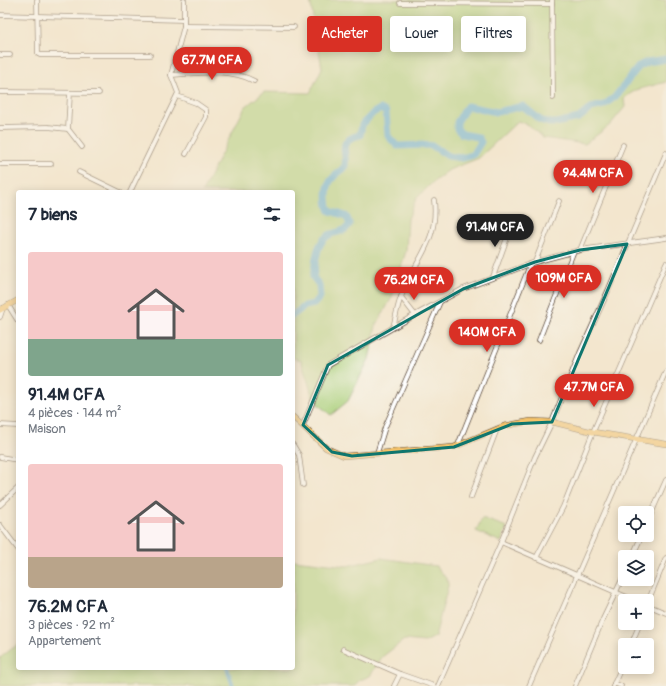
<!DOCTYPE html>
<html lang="fr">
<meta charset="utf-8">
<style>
:root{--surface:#fff;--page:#f6f6f7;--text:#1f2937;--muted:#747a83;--accent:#d93025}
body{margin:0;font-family:Pangolin,sans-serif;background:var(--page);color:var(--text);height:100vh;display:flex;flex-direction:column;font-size:15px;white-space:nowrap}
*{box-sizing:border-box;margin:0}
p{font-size:13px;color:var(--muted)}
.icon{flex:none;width:22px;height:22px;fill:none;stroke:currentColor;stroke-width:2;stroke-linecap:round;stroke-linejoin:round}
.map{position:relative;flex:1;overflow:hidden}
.drawer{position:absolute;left:16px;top:190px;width:279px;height:480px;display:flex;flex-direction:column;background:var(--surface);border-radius:4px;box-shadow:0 2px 10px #0003}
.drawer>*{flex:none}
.hud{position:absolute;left:307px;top:16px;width:299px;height:36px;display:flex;gap:8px}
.controls{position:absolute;left:618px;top:506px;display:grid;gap:8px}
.controls a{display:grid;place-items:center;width:36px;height:36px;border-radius:4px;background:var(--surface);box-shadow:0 2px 10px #0003;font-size:20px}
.price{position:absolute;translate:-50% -34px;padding:0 9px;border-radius:14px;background:var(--accent);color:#fff;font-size:13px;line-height:26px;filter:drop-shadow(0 1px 2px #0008)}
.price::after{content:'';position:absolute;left:50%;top:24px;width:12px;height:9px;margin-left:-6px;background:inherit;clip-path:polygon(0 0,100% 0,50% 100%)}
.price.selected{background:#222;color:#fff}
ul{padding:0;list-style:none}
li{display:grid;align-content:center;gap:8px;height:212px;padding:0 12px}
li span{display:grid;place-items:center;height:124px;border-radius:4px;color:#555}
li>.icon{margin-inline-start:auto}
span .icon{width:72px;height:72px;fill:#fffc;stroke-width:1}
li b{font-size:17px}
h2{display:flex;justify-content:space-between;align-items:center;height:48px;padding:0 12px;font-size:17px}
.tag{padding:0 14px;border-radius:4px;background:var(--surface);box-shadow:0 2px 10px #0003;font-size:14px;line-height:36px}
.tag.selected{background:var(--accent);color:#fff}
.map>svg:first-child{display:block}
.green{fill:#aad07b;stroke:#727d4c}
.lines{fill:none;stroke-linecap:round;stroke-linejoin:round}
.canal{stroke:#59aad4;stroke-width:4}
.river{stroke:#59aad4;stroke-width:7}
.minor-casing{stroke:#574638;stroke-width:5.5}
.major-casing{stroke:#574638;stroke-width:6}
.minor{stroke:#fff;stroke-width:4}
.major{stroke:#f3c26a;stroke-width:5}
.marked{fill:none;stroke:#0f766e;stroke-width:3;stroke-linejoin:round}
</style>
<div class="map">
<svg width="666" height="686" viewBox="0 0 666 686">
<rect width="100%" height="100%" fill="#f7f3e8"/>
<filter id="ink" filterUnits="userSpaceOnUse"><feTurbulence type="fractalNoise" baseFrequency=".025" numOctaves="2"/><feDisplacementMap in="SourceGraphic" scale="8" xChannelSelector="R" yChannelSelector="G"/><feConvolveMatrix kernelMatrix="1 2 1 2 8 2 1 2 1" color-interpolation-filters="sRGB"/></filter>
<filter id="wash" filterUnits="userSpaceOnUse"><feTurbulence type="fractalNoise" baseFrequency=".012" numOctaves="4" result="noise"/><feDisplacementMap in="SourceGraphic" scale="16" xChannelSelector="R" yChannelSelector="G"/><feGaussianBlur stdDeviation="0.9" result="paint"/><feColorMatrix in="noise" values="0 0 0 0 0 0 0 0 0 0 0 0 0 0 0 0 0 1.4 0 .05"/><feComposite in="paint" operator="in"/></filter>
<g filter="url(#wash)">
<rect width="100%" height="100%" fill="#f3e6ce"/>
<!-- green -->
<g class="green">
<polygon points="310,0 666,0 666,82 636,90 624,98 625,107 610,125 585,144 543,138 528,125 518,121 479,158 449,170 432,183 416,199 408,219 406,251 392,297 376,326 369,359 348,401 331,415 314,401 301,360 293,358 293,192 202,192 245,107 264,92 310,93 322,68"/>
<polygon points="482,518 507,527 501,542 476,531"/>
<polygon points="381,558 436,566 449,582 435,637 425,642 404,640 382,657 370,676 360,680 354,686 0,686 0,658 18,644 18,668 293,668 293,560 347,566"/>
</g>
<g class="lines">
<!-- canal -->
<polyline class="canal" points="227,668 233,686"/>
<!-- river -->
<path class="river" d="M293,315L305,306L314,304L320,297L319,285L313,277C316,263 315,241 331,234C340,231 345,232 350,224L346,216L330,211C326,204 326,187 331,180C335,175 340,172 345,166C348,151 335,141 360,135L362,125L373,113L380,109L386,112L388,136L397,146L426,145L433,146L448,156L462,158L473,155L481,142L478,137L462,134L457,129V122L467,106L497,112L523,106L540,120L549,123H556L579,118L591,108L604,105L615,97L639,66L647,62L666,59"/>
</g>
</g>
<g filter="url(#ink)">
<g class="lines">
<defs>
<g id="minor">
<polyline points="37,0 38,54 40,55 150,55"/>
<polyline points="552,0 553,98"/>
<polyline points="400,3 552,4"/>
<polyline points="0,15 184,20"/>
<polyline points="184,26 294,27"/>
<polyline points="0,55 10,55"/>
<path d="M171,75C197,73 230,68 254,81"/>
<polyline points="0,92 99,93"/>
<polyline points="177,96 196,103 206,110 206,117 186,154"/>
<polyline points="0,128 48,127 68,129 82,147"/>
<polyline points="68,129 70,93"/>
<polyline points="0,164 51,164"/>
<polyline points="79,172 120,192"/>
<polyline points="130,192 178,93 171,75 184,26 184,0"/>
<polyline points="580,250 623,145"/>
<polyline points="535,262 559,201"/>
<polyline points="493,277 512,224"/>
<polyline points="401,297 415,315"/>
<polyline points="8,305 18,321"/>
<polyline points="0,317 3,308"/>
<path d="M393,327C396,317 397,307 401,297C414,260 439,243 434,200"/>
<polyline points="539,340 573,253"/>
<polyline points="0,425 18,426"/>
<polyline points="303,425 328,365 415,315 463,289 535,262 580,250 666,238"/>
<polyline points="293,445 299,455 303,485"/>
<polyline points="458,445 530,265"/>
<polyline points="377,453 385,427 440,302"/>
<polyline points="0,457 18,460"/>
<polyline points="471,497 497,429"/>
<polyline points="0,505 18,488"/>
<polyline points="647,523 666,480"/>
<polyline points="0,525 18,549"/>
<polyline points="501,542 636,601"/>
<polyline points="632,557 642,535"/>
<polyline points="536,558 563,507 593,432 666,263"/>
<polyline points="647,604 666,558"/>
<polyline points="647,605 666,613"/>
<polyline points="631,645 640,623"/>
<polyline points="343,649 400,674 434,686"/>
<polyline points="614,683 621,686"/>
<polyline points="394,686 400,674"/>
<polyline points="438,686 501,542 535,457 552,422 580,353 608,291 666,153"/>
<polyline points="529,686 666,371"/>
<polyline points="575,686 603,619 625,573"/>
<polyline points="613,686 625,659"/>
</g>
<g id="major">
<polyline points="0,310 18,300"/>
<polyline points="293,417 326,448 344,456 454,447 504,426 531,421 552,422 593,432 666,444"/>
</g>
</defs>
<!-- minor casing -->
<use href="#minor" class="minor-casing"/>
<!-- major casing -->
<use href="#major" class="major-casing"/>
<!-- minor -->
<use href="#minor" class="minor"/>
<!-- major -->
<use href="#major" class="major"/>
</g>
</g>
<!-- marked area -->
<path d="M0 0H666V686H0ZM627,244L552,422L512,424L454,447L352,456L332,452L303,425L328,365L463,289L535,262L580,250Z" fill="#f3e6ce" fill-opacity=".55" fill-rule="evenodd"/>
<path class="marked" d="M627,244L552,422L512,424L454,447L352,456L332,452L303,425L328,365L463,289L535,262L580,250Z"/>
</svg>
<div class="controls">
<a><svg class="icon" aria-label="locate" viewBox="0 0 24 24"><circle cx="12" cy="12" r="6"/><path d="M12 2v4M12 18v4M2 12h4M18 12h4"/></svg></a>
<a><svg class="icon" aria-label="layers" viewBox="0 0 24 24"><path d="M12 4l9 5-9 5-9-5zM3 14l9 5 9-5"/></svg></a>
<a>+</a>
<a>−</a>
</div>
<b class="price" style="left:212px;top:81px">67.7M CFA</b>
<b class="price" style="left:593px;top:194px">94.4M CFA</b>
<b class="price selected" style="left:495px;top:248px">91.4M CFA</b>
<b class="price" style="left:564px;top:299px">109M CFA</b>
<b class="price" style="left:414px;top:301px">76.2M CFA</b>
<b class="price" style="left:487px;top:353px">140M CFA</b>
<b class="price" style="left:594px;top:408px">47.7M CFA</b>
<div class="hud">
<a class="tag selected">Acheter</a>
<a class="tag">Louer</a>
<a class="tag">Filtres</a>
</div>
<section class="drawer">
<h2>7 biens<svg class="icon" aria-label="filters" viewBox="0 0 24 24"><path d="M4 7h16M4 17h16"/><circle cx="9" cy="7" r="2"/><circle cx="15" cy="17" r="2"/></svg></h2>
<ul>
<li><span style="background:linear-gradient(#f6c9c9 70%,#7fa58c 0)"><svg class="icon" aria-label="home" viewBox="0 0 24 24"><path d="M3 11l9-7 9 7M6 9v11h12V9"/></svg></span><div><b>91.4M CFA</b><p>4 pièces · 144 m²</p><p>Maison</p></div></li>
<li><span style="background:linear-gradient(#f6c9c9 75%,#b9a48a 0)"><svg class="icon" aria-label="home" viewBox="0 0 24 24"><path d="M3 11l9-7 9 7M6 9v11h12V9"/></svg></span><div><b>76.2M CFA</b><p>3 pièces · 92 m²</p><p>Appartement</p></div></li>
</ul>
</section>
</div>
